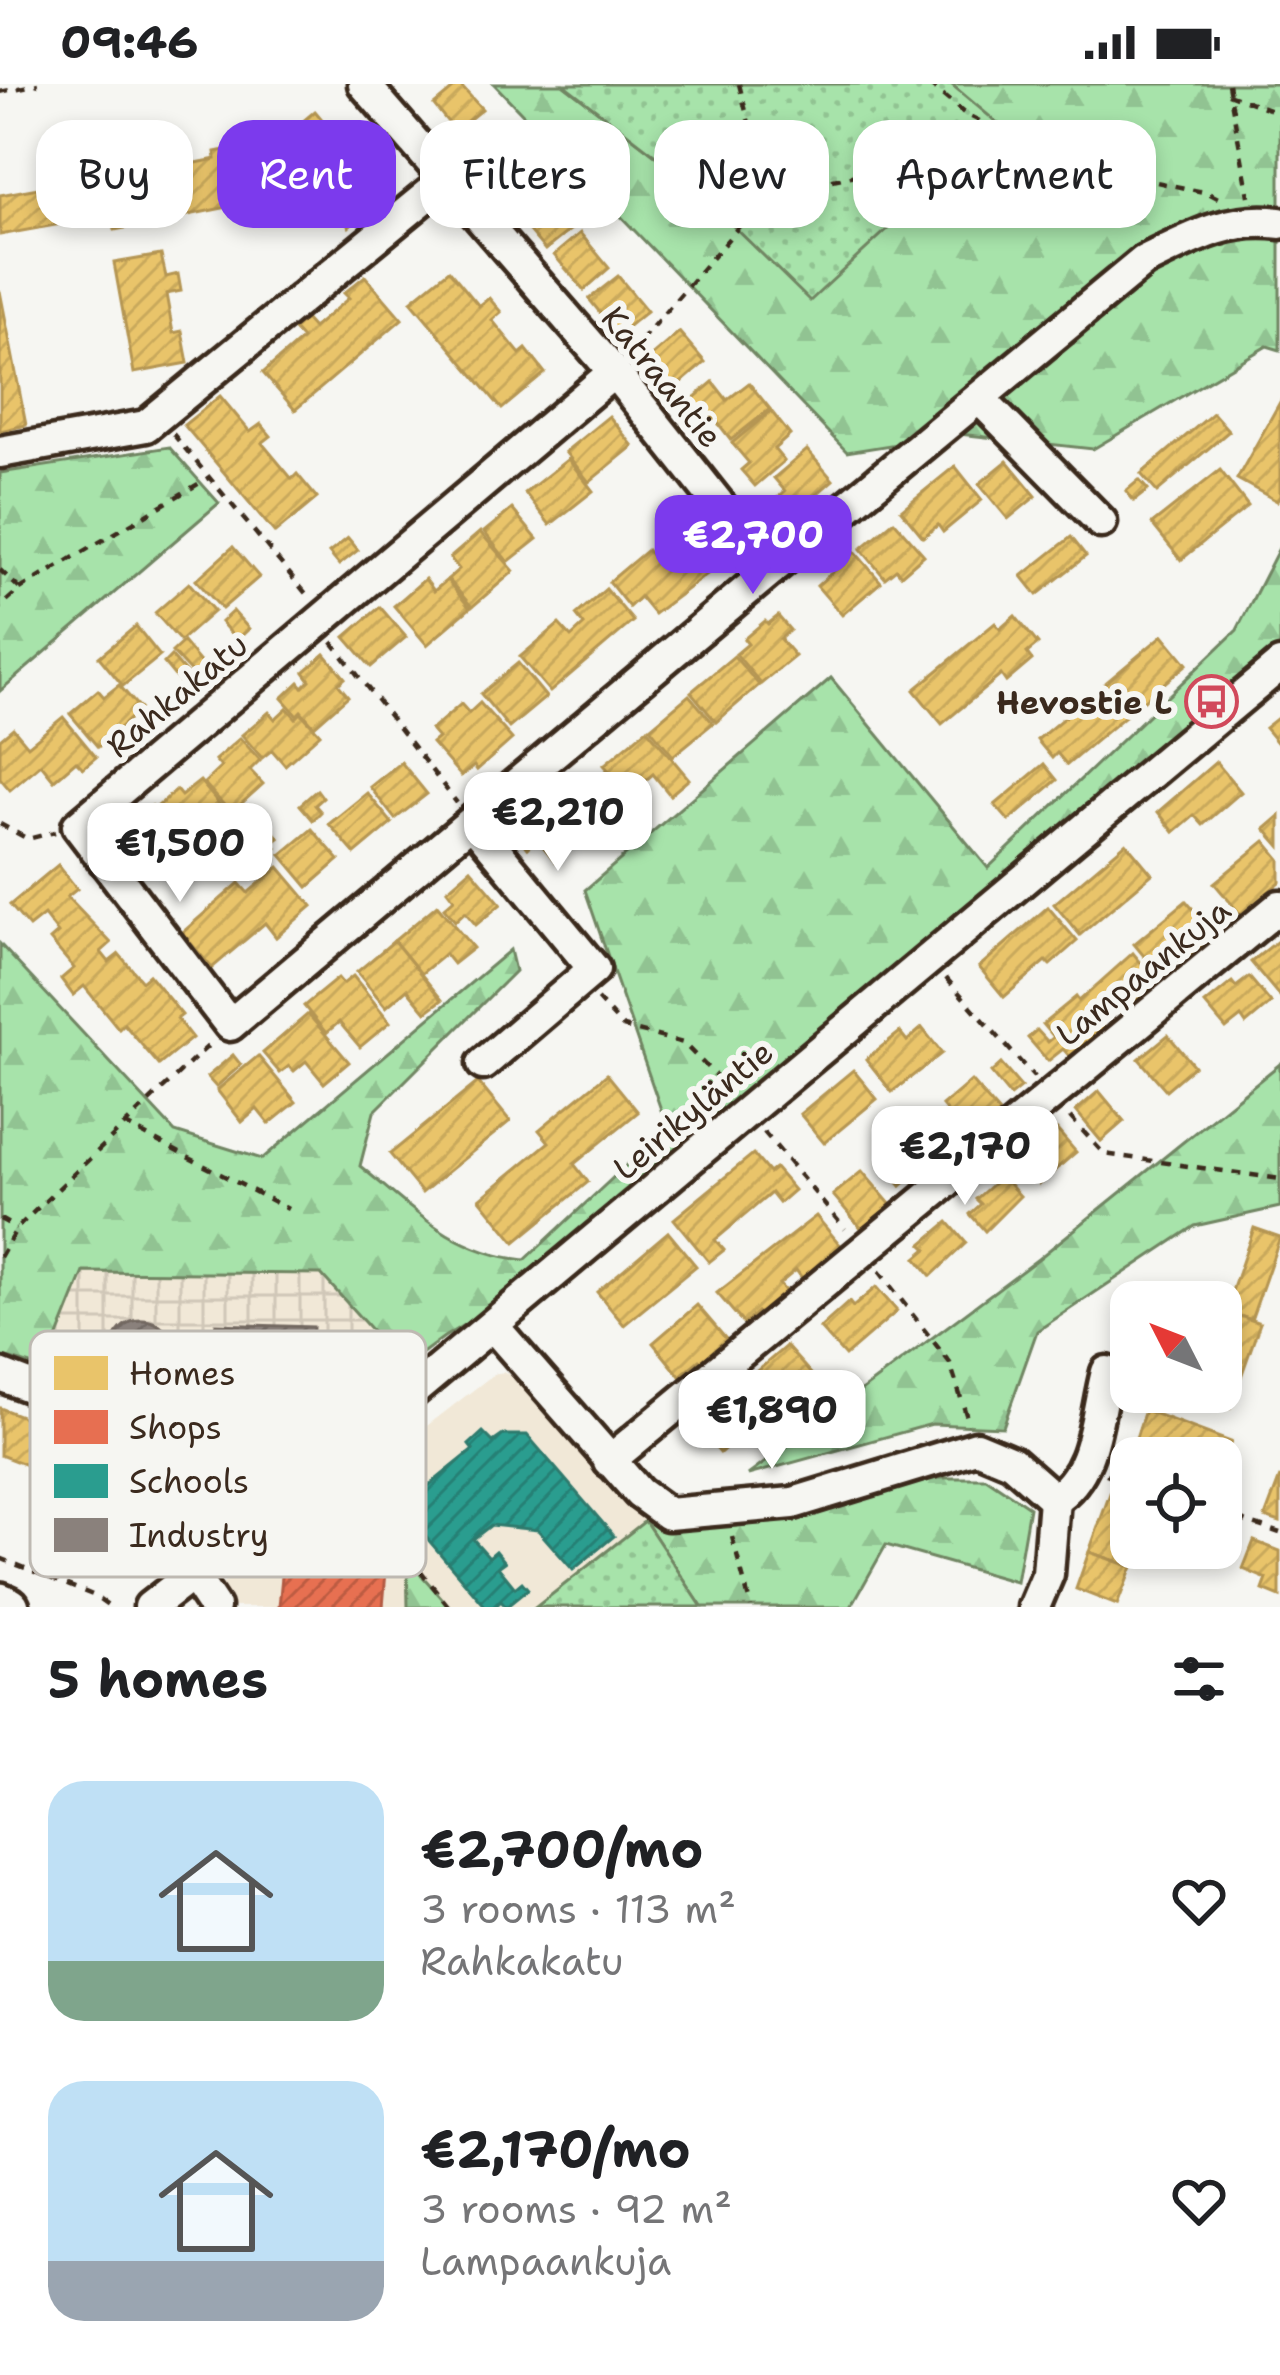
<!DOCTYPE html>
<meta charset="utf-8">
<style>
:root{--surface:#fff;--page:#f6f6f6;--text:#202124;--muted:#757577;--accent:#7c3aed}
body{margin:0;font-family:"Shantell Sans",sans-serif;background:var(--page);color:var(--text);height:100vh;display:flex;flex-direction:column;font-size:45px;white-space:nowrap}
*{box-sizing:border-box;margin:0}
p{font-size:39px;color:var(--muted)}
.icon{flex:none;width:66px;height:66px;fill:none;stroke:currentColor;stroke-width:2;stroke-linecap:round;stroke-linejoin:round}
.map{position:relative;height:1523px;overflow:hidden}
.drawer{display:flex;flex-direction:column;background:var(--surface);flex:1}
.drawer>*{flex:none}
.banner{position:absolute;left:36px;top:36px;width:1209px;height:108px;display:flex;gap:24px}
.needle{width:78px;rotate:312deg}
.buttons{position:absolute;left:1110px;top:1197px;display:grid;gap:24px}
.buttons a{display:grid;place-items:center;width:132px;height:132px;border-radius:24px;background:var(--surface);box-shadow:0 6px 18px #0003;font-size:60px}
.price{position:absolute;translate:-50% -102px;padding:0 27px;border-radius:24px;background:#fff;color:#222;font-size:39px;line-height:78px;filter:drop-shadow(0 3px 6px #0008)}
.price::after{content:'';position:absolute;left:50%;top:72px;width:36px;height:27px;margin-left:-18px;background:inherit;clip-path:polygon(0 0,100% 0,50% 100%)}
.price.on{background:var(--accent);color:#fff}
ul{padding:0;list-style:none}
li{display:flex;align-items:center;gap:36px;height:300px;padding:0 48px}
li span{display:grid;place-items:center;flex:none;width:336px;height:240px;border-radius:36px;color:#555}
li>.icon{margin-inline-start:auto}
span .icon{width:144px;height:144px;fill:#fffc;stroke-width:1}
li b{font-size:51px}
h2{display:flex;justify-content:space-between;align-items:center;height:144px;padding:0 48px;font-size:51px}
.pill{padding:0 42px;border-radius:36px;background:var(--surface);box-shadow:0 6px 18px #0003;font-size:42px;line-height:108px}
.pill.on{background:var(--accent);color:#fff}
.status{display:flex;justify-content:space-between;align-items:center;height:84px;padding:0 60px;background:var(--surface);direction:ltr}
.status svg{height:33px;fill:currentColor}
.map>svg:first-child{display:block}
.built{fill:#f1e8d7}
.industrial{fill:url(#industrial-grid)}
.forest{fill:url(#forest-firs);stroke:#718664;stroke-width:3}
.park{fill:url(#park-dots);stroke:#718664;stroke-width:3}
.homes{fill:url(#homes-hatch);stroke:#b59653;stroke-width:3}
.shops{fill:url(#shops-hatch);stroke:#b35a42;stroke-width:3}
.schools{fill:url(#schools-hatch);stroke:#2f7a6d;stroke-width:3}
.industry{fill:url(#industry-hatch);stroke:#726760;stroke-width:3}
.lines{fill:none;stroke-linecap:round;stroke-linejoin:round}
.minor-casing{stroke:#3b2a1e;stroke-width:39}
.major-casing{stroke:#3b2a1e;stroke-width:48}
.path{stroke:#3b2a1e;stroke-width:4.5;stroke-dasharray:9 9;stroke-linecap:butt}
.minor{stroke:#f6f6f2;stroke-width:30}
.major{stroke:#f6f6f2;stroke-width:39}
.labels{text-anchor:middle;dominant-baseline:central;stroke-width:12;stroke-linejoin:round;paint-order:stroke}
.street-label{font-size:33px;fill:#3b2a1e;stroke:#f6f6f2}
.poi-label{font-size:33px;font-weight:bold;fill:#3b2a1e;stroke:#f6f6f2;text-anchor:end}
.key{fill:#f6f6f2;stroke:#beb9b2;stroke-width:3}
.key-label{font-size:33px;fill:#3b2a1e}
</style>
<div class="status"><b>09:46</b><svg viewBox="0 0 49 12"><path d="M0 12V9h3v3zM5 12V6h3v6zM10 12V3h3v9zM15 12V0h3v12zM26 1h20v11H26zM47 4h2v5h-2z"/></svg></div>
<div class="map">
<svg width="1280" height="1523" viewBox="0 0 1280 1523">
<defs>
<pattern id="industrial-grid" width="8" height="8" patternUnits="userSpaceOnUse" patternTransform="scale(3)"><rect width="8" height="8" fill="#f1e8d7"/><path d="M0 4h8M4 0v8" fill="none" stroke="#d0c7b8"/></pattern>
<pattern id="forest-firs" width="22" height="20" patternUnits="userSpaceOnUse" patternTransform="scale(3)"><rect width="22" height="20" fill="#a7e3aa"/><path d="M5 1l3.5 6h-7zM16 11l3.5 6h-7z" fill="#91c392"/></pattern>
<pattern id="park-dots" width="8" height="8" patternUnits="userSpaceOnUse" patternTransform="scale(3)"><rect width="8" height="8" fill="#a7e3aa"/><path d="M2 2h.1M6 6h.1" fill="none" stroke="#91c392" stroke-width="1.8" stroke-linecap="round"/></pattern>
<pattern id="homes-hatch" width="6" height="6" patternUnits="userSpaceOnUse" patternTransform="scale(3)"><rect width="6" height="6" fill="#e9c46a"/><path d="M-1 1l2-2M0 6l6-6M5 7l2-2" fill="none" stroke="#c9a95b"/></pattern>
<pattern id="shops-hatch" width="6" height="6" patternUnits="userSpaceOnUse" patternTransform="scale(3)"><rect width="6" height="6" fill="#e76f51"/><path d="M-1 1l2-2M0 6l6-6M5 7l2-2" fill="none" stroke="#bc5b43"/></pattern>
<pattern id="schools-hatch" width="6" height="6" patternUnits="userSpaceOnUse" patternTransform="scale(3)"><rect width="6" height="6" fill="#2a9d8f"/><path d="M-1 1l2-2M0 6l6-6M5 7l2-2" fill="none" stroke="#258074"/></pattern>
<pattern id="industry-hatch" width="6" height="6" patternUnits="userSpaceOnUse" patternTransform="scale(3)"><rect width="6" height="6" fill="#8a817c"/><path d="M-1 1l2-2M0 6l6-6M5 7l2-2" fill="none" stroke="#726a65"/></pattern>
</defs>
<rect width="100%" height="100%" fill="#f6f6f2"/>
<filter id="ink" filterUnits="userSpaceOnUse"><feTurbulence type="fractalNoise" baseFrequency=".00833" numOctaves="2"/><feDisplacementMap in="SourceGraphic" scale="24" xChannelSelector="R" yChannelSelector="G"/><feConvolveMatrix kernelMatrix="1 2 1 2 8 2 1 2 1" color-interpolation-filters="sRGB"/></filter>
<g filter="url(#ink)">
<!-- built -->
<polygon class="built" points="504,1288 512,1292 602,1395 645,1437 702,1523 450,1523 407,1476 408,1523 195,1523 334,1406 378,1437 353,1399 494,1290"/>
<!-- industrial -->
<polygon class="industrial" points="83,1188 322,1190 393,1268 259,1353 215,1350 45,1285"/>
<!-- forest -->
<g class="forest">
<polygon points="494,0 563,0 680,90 999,42 951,0 1280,0 1280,266 1267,262 1093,365 959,350 847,368"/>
<polygon points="169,363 219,419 0,607 0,389"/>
<path d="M1280,462V572L490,1225L444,1253L214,1424L189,1387L215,1350L259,1353L392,1269L321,1190L84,1188L45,1285L0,1272V860L175,1048L262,1075L510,866L515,887L374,1028L360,1082C414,1126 454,1169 525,1176L667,1043L585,806L831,594L988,784L1237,546Z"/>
<polygon points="1280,980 1280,1123 1195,1142 1037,1247 1003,1343 932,1340 748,1391 1038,1175"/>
<polygon points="916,1394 986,1394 1029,1423 1016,1498 886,1461 851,1523 702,1523 645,1437 786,1435"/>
<polygon points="407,1475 450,1523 408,1523"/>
</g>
<!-- park -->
<g class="park">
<polygon points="563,0 951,0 1000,41 810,217 680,90"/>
<polygon points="645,1437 702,1523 536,1523"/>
</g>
<!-- homes -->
<g class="homes">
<polygon points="459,0 482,25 455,47 434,21"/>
<polygon points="315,27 386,112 349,143 278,58"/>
<polygon points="513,57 528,74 509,89 517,99 505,109 480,84"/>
<polygon points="240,63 252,118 115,146 105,97 155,87 153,75 168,72 171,84 216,75 215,68"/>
<polygon points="76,97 83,136 0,151 0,111"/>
<polygon points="548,99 580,138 545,166 529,147 539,139 523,120"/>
<polygon points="580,149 609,184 584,206 554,171"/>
<polygon points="161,171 166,193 178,190 181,207 166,210 173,249 182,247 188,279 134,289 114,179"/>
<polygon points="449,186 479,222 489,214 501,228 492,236 520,270 526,265 545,289 502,325 411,217"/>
<polygon points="365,192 402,235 295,326 263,289 302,255 293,245 305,235 313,244 349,214 344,209"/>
<polygon points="618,192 647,227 618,251 589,215"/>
<polygon points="0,207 26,341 0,347"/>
<polygon points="679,248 705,278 666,312 640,282"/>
<polygon points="713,298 727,316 749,299 770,325 731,356 711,330 703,338 688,319"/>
<polygon points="220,312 250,348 261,340 271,352 262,359 292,395 297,390 317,414 275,449 184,341"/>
<polygon points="1280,318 1280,412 1277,417 1237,395"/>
<polygon points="771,327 790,351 774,365 784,377 755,402 741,386 749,379 732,359"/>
<polygon points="1213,329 1229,347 1157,408 1141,390"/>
<polygon points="609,332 633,362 589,398 565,368"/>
<polygon points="807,366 833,396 781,441 766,424 785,407 774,394"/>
<polygon points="568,375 593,407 550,441 525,409"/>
<polygon points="1007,377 1036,412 1008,435 979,400"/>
<polygon points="955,382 982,416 943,448 938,441 923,453 901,426"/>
<polygon points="1220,386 1248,422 1181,476 1152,440"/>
<polygon points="1139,396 1148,406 1134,417 1126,407"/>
<polygon points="512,425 537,455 508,478 484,448"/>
<polygon points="894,437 924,471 901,491 896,485 885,494 861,465"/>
<polygon points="702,440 730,473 654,530 640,513 629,523 609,498 647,466 657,478"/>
<polygon points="480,448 514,487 472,523 448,495 459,485 450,474"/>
<polygon points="1071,453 1086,472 1037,511 1022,492"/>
<polygon points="348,454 358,466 339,481 329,469"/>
<polygon points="233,463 259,493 222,525 196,496"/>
<polygon points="855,468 881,498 842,531 817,502"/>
<polygon points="425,495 434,507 447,496 470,524 427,561 394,522"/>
<polygon points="189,499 214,527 180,557 155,529"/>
<polygon points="606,505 633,537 550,608 520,573 559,540 571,553 584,541 576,531"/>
<polygon points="380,523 406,553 371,583 345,553"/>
<polygon points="233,527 249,545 237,556 221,538"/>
<polygon points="778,532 790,546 780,555 795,572 761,600 736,570 748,560 744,555 765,537 768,540"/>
<polygon points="1015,532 1038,560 1027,569 1032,576 1006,598 1001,591 942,640 914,606 995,539 1000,545"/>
<polygon points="136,542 160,572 123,602 99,573"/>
<polygon points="1163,551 1187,580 1067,681 1057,669 1052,674 1037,656"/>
<polygon points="183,558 204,583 194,592 172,568"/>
<polygon points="325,570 345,594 338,600 348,612 314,642 301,627 297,631 282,614 299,598 303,603 310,596 304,588"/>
<polygon points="171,572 191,595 183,602 164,579"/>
<polygon points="734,572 759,601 716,638 691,608"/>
<polygon points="518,579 546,613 509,644 481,610"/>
<polygon points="119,601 140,625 98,663 70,630 98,606 104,613"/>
<polygon points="689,611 713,639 673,672 650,644"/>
<polygon points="480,619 512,655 477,686 474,682 461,692 432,659 438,654 431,646 461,620 469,629"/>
<polygon points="287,624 296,634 301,629 320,650 285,681 272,666 262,674 242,651 269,628 275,635"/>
<polygon points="1280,632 1280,662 1265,644"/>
<polygon points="63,633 96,673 83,684 76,677 54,696 41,680 10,706 0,694 0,655 13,644 28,662"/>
<polygon points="647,645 689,695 670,711 653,690 629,710 604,681"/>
<polygon points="240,654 260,676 250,686 263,700 231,729 204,699 221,683 215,676"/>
<polygon points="401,678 427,710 395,735 370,703"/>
<polygon points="1216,678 1241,708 1203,741 1194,731 1174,748 1158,728"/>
<polygon points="1044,680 1057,696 1009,737 995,721"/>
<polygon points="606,687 626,712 594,739 579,721 570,730 557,715 575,700 582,708"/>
<polygon points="200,697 226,728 221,732 226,738 201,759 185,740 178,747 157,723 176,706 181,712"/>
<polygon points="317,706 323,714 315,721 321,728 313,736 300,721"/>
<polygon points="367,709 392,739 355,770 329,740"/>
<polygon points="152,722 175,750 138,783 114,755"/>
<polygon points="555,722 582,755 555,777 537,755 528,764 516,750"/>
<polygon points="1280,732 1280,762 1265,745"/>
<polygon points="271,745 279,754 272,759 276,764 267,771 256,758"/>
<polygon points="312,745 339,776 308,803 281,771"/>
<polygon points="1265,757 1280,775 1280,798 1241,831 1214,799"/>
<polygon points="1126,759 1152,790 1080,851 1054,820"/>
<polygon points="58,781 77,805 67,813 111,859 101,868 109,878 119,870 142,897 149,891 182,931 177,935 192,954 159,981 124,940 119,945 84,902 73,911 61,895 74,884 50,856 58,849 44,831 29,843 10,821"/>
<polygon points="279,783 312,822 276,853 265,839 212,884 182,849 239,799 248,809"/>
<polygon points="471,785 501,820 476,841 465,828 455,837 444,824 454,815 447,806"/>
<polygon points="1186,817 1217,853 1182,882 1175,873 1157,888 1134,860"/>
<polygon points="437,821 473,864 453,880 445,870 421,890 394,857"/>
<polygon points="1048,823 1077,857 1050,881 1046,877 1004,913 979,883"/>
<polygon points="1280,855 1280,913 1251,878"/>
<polygon points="394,857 442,916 426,928 407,905 386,923 357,888"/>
<polygon points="1133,869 1161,903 1125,933 1117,923 1105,933 1097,923 1091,928 1106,947 1072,975 1063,965 1048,977 1028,954 1037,946 1048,958 1054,953 1043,940 1076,913 1079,917"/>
<polygon points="353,892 390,938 360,963 339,938 326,949 304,922 338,894 343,900"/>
<polygon points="1249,893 1271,919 1246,940 1241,933 1226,945 1205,920 1232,898 1236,903"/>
<polygon points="308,930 349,978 324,999 306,977 294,987 289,982 280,989 263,969"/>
<polygon points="922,944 942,969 892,1008 866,975 900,948 907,957"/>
<polygon points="1168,951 1194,982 1166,1006 1139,975"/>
<polygon points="233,971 241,981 216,1003 207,993"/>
<polygon points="258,972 296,1018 269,1040 257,1025 242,1038 217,1006"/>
<polygon points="1001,980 1021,1003 1010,1012 991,989"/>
<polygon points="853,986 877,1015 824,1059 800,1030"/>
<polygon points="607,990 638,1028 574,1080 588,1098 515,1158 480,1115 549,1058 539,1046"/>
<polygon points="971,997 1000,1030 971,1056 942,1022"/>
<polygon points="478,998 510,1037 422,1109 390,1070"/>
<polygon points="1099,1007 1124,1037 1101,1057 1076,1027"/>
<polygon points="937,1031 956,1052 946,1061 928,1039"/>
<polygon points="920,1044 948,1077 917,1103 910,1094 901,1102 880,1077"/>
<polygon points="1057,1046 1076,1068 1039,1100 1024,1082 1034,1074 1029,1069"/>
<polygon points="753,1070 769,1089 775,1084 794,1106 779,1119 771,1109 715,1156 724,1166 709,1178 674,1135"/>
<polygon points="862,1087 891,1121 862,1145 833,1111"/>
<polygon points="1002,1092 1020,1112 985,1147 970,1130 981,1120 976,1115"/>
<polygon points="816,1132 847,1169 808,1202 796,1186 779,1200 792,1215 765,1238 757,1228 744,1240 717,1209"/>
<polygon points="948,1138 966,1159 931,1192 916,1174 927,1165 922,1160"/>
<polygon points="1254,1144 1280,1153 1251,1236 1225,1227"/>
<polygon points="668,1148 696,1182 624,1241 597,1208"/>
<polygon points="876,1203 897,1227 845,1272 820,1244 849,1218 853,1223"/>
<polygon points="697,1221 732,1262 706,1284 699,1276 680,1292 653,1259"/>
<polygon points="1234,1230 1260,1239 1230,1324 1205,1314 1207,1308 1221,1308 1221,1268"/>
<polygon points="786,1262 811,1290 775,1322 750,1293"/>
<polygon points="720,1315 746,1347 720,1369 693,1337"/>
<polygon points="0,1324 80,1355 75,1368 121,1386 114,1405 70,1388 66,1396 0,1371"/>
<polygon points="1145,1326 1231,1358 1221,1382 1221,1374 1181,1374 1135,1357"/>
<polygon points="1280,1393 1280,1438 1265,1433"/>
<polygon points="1113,1401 1131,1408 1131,1464 1125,1480 1089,1468"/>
<polygon points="1254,1457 1280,1467 1280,1513 1263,1506 1267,1495 1243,1485"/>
<polygon points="1089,1468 1132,1483 1117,1521 1076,1505"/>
</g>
<!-- shops -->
<polygon class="shops" points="314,1456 380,1467 387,1475 383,1523 279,1523 283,1482"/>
<!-- schools -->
<polygon class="schools" points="483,1348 493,1358 503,1351 527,1351 614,1452 573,1486 538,1446 491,1441 473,1455 489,1473 496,1467 505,1478 498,1483 515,1504 522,1498 528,1505 506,1523 501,1517 495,1523 486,1523 401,1424 473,1366 469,1361"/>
<!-- industry -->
<g class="industry">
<circle cx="142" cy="1266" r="30"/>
<polygon points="216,1240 313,1243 311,1298 213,1294"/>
</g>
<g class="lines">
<defs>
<g id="minor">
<path d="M364,0L614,288L771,486L1144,177C1190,155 1228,132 1280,139"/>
<polyline points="614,288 78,742 230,941 771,486"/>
<polyline points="979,314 1101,438"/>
<polyline points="0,368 146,342 445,97"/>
<polyline points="472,738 594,885 483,980"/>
<polyline points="493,1242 639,1409 668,1430 793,1419 976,1363 1012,1378 1054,1415"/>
<polyline points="0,1291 135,1343 220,1469"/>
<polyline points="609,1377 1280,822"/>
<polyline points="163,1385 171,1358 201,1314"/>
<path d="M1054,1415C1096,1389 1095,1333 1107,1288"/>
<polyline points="192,1490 214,1523"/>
<polyline points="150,1523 220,1469 1280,581"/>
<polyline points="1034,1523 1048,1490 1054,1415"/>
</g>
<polyline id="major" points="0,1519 9,1523"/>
</defs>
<!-- minor casing -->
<use href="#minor" class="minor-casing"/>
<!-- major casing -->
<use href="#major" class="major-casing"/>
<!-- path -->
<g class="path">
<polyline points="739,0 767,110 1015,57"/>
<polyline points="929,0 965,30 1068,79 1208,109 1218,114"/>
<polyline points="1228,0 1249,112"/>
<polyline points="0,8 38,0"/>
<polyline points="1228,10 1280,29"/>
<polyline points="629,270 767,110"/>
<polyline points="173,350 308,512"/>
<polyline points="0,486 20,505 0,523"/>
<polyline points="20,505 210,393"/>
<polyline points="332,558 457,719"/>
<polyline points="0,740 28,755 55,748"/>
<polyline points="946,894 1034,993"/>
<polyline points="597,915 623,943 683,959 731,1007"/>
<polyline points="1070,1033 1104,1070 1280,1095"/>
<polyline points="124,1040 288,1125"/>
<polyline points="764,1048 845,1145"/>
<polyline points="0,1135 16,1144"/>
<polyline points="0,1173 17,1144 210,960"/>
<polyline points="879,1187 950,1279 969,1340"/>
<polyline points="1106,1390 1131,1399"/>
<polyline points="1221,1429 1280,1449"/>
<polyline points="387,1444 449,1523"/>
<polyline points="732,1453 751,1523"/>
<polyline points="0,1474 95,1512 111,1523"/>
</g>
<!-- minor -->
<use href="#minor" class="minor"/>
<!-- major -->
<use href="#major" class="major"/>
</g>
</g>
<!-- icons -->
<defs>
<symbol id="bus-ring" viewBox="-11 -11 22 22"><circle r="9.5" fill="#f6f6f2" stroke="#d1495b" stroke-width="1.5"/><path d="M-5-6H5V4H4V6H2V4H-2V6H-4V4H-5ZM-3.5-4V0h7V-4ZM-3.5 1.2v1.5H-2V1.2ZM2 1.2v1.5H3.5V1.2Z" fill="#d1495b"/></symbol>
</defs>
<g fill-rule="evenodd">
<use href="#bus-ring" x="1182" y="588" width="59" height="59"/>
</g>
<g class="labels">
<!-- street labels -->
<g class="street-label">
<text transform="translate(662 293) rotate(51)">Katraantie</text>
<text transform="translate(177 611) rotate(-40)">Rahkakatu</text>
<text transform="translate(1143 888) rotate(-39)">Lampaankuja</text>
<text transform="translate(693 1026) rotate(-40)">Leirikyläntie</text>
</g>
<!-- poi labels -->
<g class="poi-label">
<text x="1172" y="618">Hevostie L</text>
</g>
</g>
<!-- legend -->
<rect x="30" y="1247" width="396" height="246" rx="18" class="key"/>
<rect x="54" y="1272" width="54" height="34" fill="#e9c46a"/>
<rect x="54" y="1326" width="54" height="34" fill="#e76f51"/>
<rect x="54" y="1380" width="54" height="34" fill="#2a9d8f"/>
<rect x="54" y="1434" width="54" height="34" fill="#8a817c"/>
<g class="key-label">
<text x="129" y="1301">Homes</text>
<text x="129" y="1355">Shops</text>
<text x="129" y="1409">Schools</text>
<text x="129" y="1463">Industry</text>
</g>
</svg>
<div class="buttons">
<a><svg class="needle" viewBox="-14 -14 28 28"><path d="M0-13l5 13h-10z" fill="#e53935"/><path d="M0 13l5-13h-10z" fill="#757577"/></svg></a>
<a><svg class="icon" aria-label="locate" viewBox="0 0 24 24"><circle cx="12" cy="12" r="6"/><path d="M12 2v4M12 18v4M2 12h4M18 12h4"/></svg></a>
</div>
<b class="price on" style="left:753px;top:513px">€2,700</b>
<b class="price" style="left:558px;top:790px">€2,210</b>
<b class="price" style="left:180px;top:821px">€1,500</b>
<b class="price" style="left:965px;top:1124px">€2,170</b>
<b class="price" style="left:772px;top:1388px">€1,890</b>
<div class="banner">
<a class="pill">Buy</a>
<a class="pill on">Rent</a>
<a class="pill">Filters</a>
<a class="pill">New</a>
<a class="pill">Apartment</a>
</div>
</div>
<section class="drawer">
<h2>5 homes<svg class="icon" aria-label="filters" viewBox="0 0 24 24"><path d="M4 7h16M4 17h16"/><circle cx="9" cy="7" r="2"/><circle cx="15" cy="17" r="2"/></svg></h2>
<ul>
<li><span style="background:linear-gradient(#bfe0f5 75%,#7fa58c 0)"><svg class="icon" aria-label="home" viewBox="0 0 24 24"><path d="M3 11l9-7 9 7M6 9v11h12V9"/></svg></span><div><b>€2,700/mo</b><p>3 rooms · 113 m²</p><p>Rahkakatu</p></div><svg class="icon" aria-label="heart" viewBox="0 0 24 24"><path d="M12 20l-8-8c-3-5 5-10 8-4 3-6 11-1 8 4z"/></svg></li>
<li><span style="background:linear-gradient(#bfe0f5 75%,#9aa5b1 0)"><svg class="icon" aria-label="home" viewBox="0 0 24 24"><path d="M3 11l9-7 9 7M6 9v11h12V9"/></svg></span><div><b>€2,170/mo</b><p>3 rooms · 92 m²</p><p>Lampaankuja</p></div><svg class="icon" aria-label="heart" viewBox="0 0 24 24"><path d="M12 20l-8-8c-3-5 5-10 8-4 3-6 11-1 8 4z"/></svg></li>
</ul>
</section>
